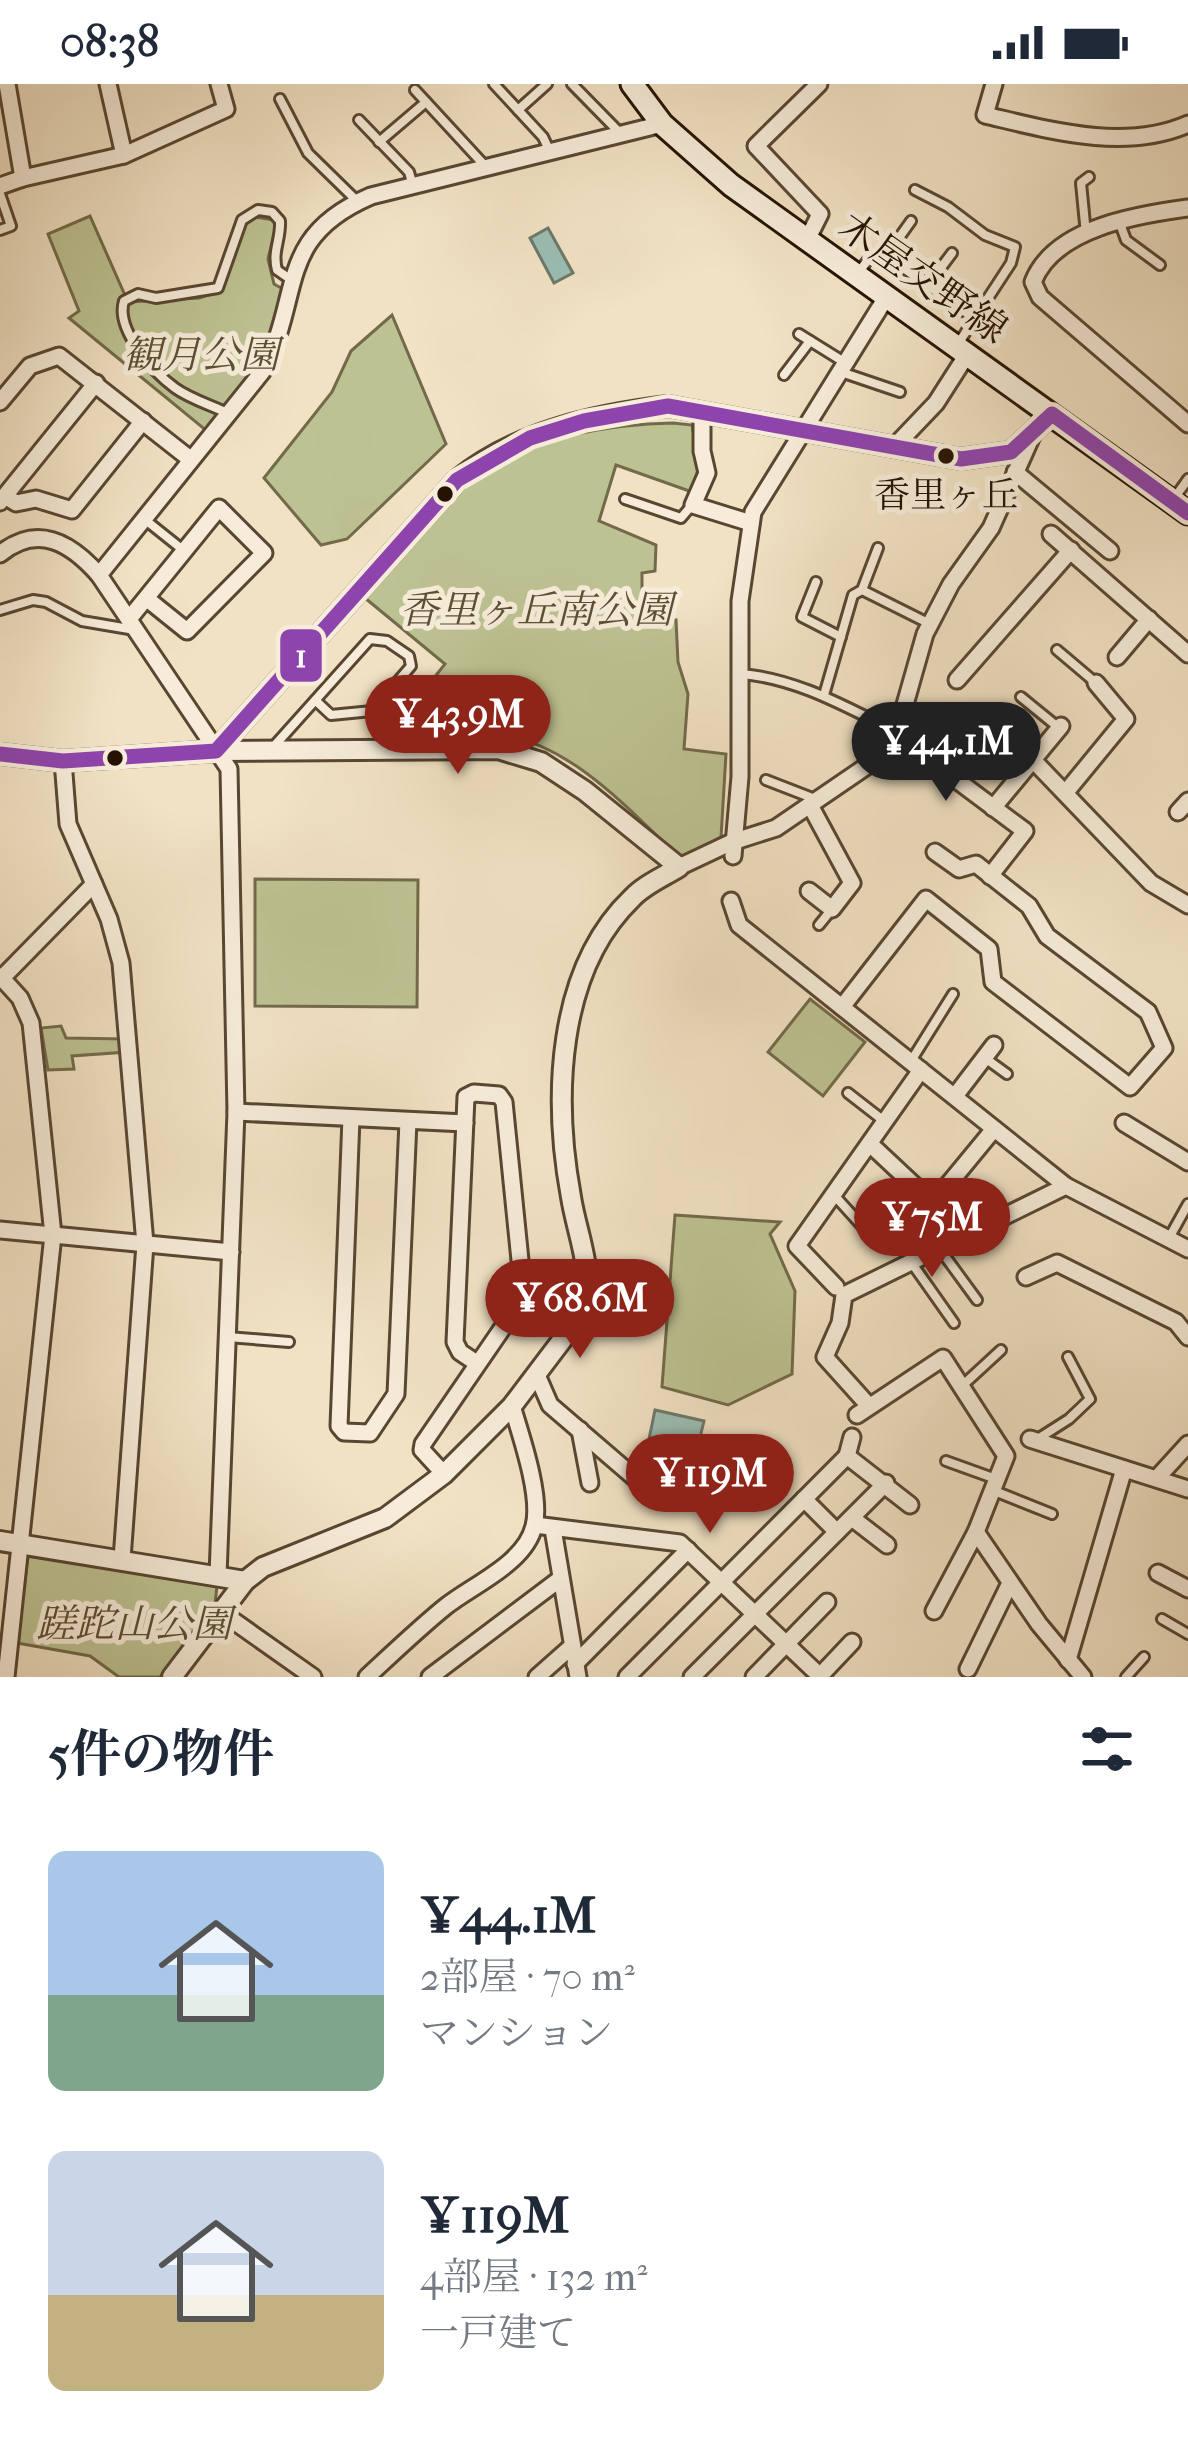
<!DOCTYPE html>
<html lang="ja">
<meta charset="utf-8">
<style>
:root{--surface:#fff;--page:#f6f6f7;--text:#1f2937;--muted:#747a83;--accent:#8f2418}
body{margin:0;font-family:"IM FELL French Canon","Noto Serif JP",serif;background:var(--page);color:var(--text);height:100vh;display:flex;flex-direction:column;font-size:45px;white-space:nowrap}
*{box-sizing:border-box;margin:0}
p{font-size:39px;color:var(--muted)}
.icon{flex:none;width:66px;height:66px;fill:none;stroke:currentColor;stroke-width:2;stroke-linecap:round;stroke-linejoin:round}
.map{position:relative;height:1593px;overflow:hidden}
.sheet{display:flex;flex-direction:column;background:var(--surface);flex:1}
.sheet>*{flex:none}
.price{position:absolute;translate:-50% -102px;padding:0 27px;border-radius:42px;background:var(--accent);color:#fff;font-size:39px;line-height:78px;filter:drop-shadow(0 3px 6px #0008)}
.price::after{content:'';position:absolute;left:50%;top:72px;width:36px;height:27px;margin-left:-18px;background:inherit;clip-path:polygon(0 0,100% 0,50% 100%)}
.price.active{background:#222;color:#fff}
ul{padding:0;list-style:none}
li{display:flex;align-items:center;gap:36px;height:300px;padding:0 48px}
li span{display:grid;place-items:center;flex:none;width:336px;height:240px;border-radius:18px;color:#555}
li>.icon{margin-inline-start:auto}
span .icon{width:144px;height:144px;fill:#fffc;stroke-width:1}
li b{font-size:51px}
h2{display:flex;justify-content:space-between;align-items:center;height:144px;padding:0 48px;font-size:51px}
.status{display:flex;justify-content:space-between;align-items:center;height:84px;padding:0 60px;background:var(--surface);direction:ltr}
.status svg{height:33px;fill:currentColor}
.map>svg:first-child{display:block}
.green{fill:#bdc292;stroke:#726a4a;stroke-width:3}
.water{fill:#9bbeb3;stroke:#6c796c;stroke-width:3}
.lines{fill:none;stroke-linecap:round;stroke-linejoin:round}
.service-casing{stroke:#594632;stroke-width:14}
.minor-casing{stroke:#594632;stroke-width:21}
.tertiary-casing{stroke:#594632;stroke-width:24}
.secondary-casing{stroke:#261202;stroke-width:27}
.service{stroke:#f6ecd9;stroke-width:8}
.minor{stroke:#f6ecd9;stroke-width:15}
.tertiary{stroke:#f6ecd9;stroke-width:18}
.secondary{stroke:#f6ecd9;stroke-width:21}
.bus-1-casing{stroke:#f6ecd9;stroke-width:24}
.bus-1{stroke:#8e44ad;stroke-width:15}
.bus-dot{fill:#261202;stroke:#f6ecd9;stroke-width:4.5}
.labels{text-anchor:middle;dominant-baseline:central;stroke-width:10;stroke-linejoin:round;paint-order:stroke}
.bus-label{font-size:36px;fill:#261202;stroke:#f6ecd9}
.street-label{font-size:39px;fill:#261202;stroke:#f6ecd9}
.park-label{font-size:39px;font-style:italic;fill:#5b5034;stroke:#f6ecd9}
.line-badge{stroke:#f6ecd9;stroke-width:4.5}
.badge-label{font-size:33px;text-anchor:middle;font-weight:bold;fill:#fff}
</style>
<div class="status"><b>08:38</b><svg viewBox="0 0 49 12"><path d="M0 12V9h3v3zM5 12V6h3v6zM10 12V3h3v9zM15 12V0h3v12zM26 1h20v11H26zM47 4h2v5h-2z"/></svg></div>
<div class="map">
<svg width="1188" height="1593" viewBox="0 0 1188 1593">
<rect width="100%" height="100%" fill="#f1e2c4"/>
<filter id="stains"><feTurbulence type="fractalNoise" baseFrequency=".00167" numOctaves="4"/><feColorMatrix values="0 0 0 0 .2 0 0 0 0 .09 0 0 0 0 .02 0 0 0 .5 -.17"/></filter>
<radialGradient id="worn" r=".72"><stop offset=".6" stop-color="#630" stop-opacity="0"/><stop offset="1" stop-color="#630" stop-opacity=".3"/></radialGradient>
<!-- green -->
<g class="green">
<path d="M90,132L128,218L199,214L221,207L245,141L255,133L274,136L276,142L268,175L274,200L283,205C273,268 247,300 208,348L69,234L79,227L48,150Z"/>
<polygon points="392,231 446,360 347,455 321,461 264,394 332,308 351,267"/>
<path d="M673,339L692,341L699,382L692,408L616,381L599,437L656,461L655,487L642,489V534L676,536L678,578L688,610L684,665L726,670L721,753L681,775C630,727 573,661 500,650C465,645 424,651 389,651L445,580L365,514C403,472 440,420 486,386C532,352 617,340 673,339Z"/>
<polygon points="255,795 418,796 417,923 255,922"/>
<polygon points="810,915 865,958 823,1012 768,968"/>
<polygon points="61,942 66,954 126,955 127,968 72,972 74,985 48,986 41,944"/>
<polygon points="675,1131 780,1138 770,1150 795,1207 792,1290 728,1321 662,1303"/>
<polygon points="28,1472 217,1501 215,1521 160,1593 119,1593 90,1572 17,1559"/>
</g>
<!-- water -->
<g class="water">
<polygon points="548,144 573,189 554,199 530,154"/>
<polygon points="655,1326 704,1337 697,1366 649,1355"/>
</g>
<g class="lines">
<defs>
<g id="service">
<polyline points="494,0 543,53 550,68"/>
<polyline points="572,0 620,49"/>
<polyline points="415,6 486,83"/>
<polyline points="280,15 308,69 358,118"/>
<polyline points="518,26 547,0"/>
<polyline points="359,36 409,88 413,102"/>
<polyline points="379,58 426,18"/>
<polyline points="915,106 948,123 985,151 1015,163 1011,179 958,260"/>
<polyline points="0,110 11,142 0,146"/>
<polyline points="1119,137 1126,156 1160,181"/>
<polyline points="1086,150 1081,99 1089,93"/>
<polyline points="886,172 911,137"/>
<polyline points="858,189 871,172 881,168 975,235"/>
<polyline points="928,201 952,169"/>
<polyline points="799,250 844,278"/>
<polyline points="841,288 900,308"/>
<polyline points="784,291 810,257"/>
<path d="M227,329C211,321 190,315 175,304C153,288 115,245 124,217L138,210L156,214L218,204L242,136L258,126L272,128L280,137C281,156 272,167 277,186L290,195"/>
<polyline points="625,415 681,434 692,421"/>
<polyline points="1173,416 1188,395"/>
<polyline points="143,434 183,466"/>
<polyline points="816,498 802,533 841,553"/>
<polyline points="862,506 878,464"/>
<polyline points="0,526 33,516 46,518 82,537 135,546"/>
<polyline points="1057,566 1096,599"/>
<path d="M741,590C796,594 846,623 895,647"/>
<polyline points="824,611 853,511 862,506 930,540"/>
<polyline points="1021,613 1059,644"/>
<polyline points="275,661 370,555 387,557 409,572 411,582 372,627 331,631 315,616"/>
<polyline points="766,696 815,715"/>
<polyline points="819,841 832,825"/>
<polyline points="985,974 1007,990"/>
<polyline points="911,977 953,910"/>
<polyline points="848,1009 884,1037"/>
<polyline points="834,1111 863,1143"/>
<polyline points="1169,1154 1188,1120"/>
<polyline points="939,1164 977,1216"/>
<polyline points="911,1178 954,1239"/>
<polyline points="228,1253 289,1258"/>
<polyline points="963,1301 1001,1266"/>
<polyline points="1036,1356 1069,1335 1090,1315 1068,1273"/>
<polyline points="946,1377 996,1395"/>
<polyline points="992,1406 1052,1430"/>
<polyline points="1162,1535 1188,1550"/>
<polyline points="1126,1593 1144,1573"/>
</g>
<g id="minor">
<polyline points="7,0 23,94 124,71 226,25 219,0"/>
<polyline points="108,0 124,71"/>
<path d="M994,0L985,31C1049,46 1124,68 1188,40"/>
<polyline points="0,102 23,94"/>
<path d="M1188,124C1136,131 1054,144 1033,198L1040,213L1188,340"/>
<polyline points="807,156 820,130 756,62 819,0"/>
<polyline points="0,318 30,282 59,272 190,375"/>
<polyline points="702,328 702,367 707,389 693,421 751,439"/>
<polyline points="895,362 936,319 968,269"/>
<polyline points="1015,388 1110,467"/>
<polyline points="5,412 16,419 36,415 72,426 143,337"/>
<polyline points="0,418 96,299"/>
<polyline points="1051,450 1188,570"/>
<path d="M0,470C38,439 71,459 99,491L229,685L236,1028L218,1491"/>
<path d="M99,491L262,288C304,213 273,154 371,112L662,40"/>
<path d="M129,535C159,498 189,461 219,424L264,469L187,547L146,514"/>
<polyline points="1117,573 1149,535"/>
<polyline points="957,596 1071,466"/>
<polyline points="895,650 1025,747 990,792"/>
<polyline points="1033,676 1151,799 1188,821"/>
<polyline points="63,677 68,740 109,835 121,879 145,1160 122,1475"/>
<polyline points="1066,708 1126,635 1096,599"/>
<polyline points="993,724 1061,642"/>
<polyline points="1178,728 1188,717"/>
<polyline points="733,772 740,693 740,517 753,428 887,212"/>
<polyline points="679,783 732,758 776,744 877,675 902,631 925,550 951,500 991,444 1032,352"/>
<polyline points="809,807 832,825 852,799 811,723"/>
<polyline points="731,817 739,841 1066,1102 1188,1165"/>
<polyline points="0,892 20,914 31,939 53,1151 6,1593"/>
<polyline points="2,894 94,800"/>
<polyline points="842,923 926,815 989,865 993,898 1130,1003 1164,964 1148,928 1047,852 1029,822 976,780 959,785 935,768"/>
<polyline points="955,1012 994,961"/>
<polyline points="236,1028 465,1039"/>
<polyline points="351,1034 339,1342 344,1348 370,1349 396,1310 408,1037"/>
<polyline points="1124,1039 1188,1078"/>
<polyline points="870,1060 933,1119 994,1045"/>
<polyline points="0,1146 231,1168"/>
<polyline points="1026,1193 1057,1179 1176,1238 1188,1253"/>
<polyline points="836,1203 797,1162 921,986"/>
<polyline points="537,1291 550,1321 635,1394 670,1404"/>
<polyline points="869,1322 825,1273 840,1239 844,1211 1066,1102"/>
<polyline points="857,1331 943,1274 1006,1372 976,1448 934,1527"/>
<polyline points="580,1346 590,1399"/>
<polyline points="1030,1355 1188,1405"/>
<polyline points="847,1372 852,1353"/>
<polyline points="444,1390 422,1366 423,1360 519,1220 523,1206 504,1018 499,1011 474,1009 466,1013 455,1258 460,1268 478,1280"/>
<polyline points="1157,1394 1188,1360"/>
<polyline points="804,1415 837,1448"/>
<polyline points="852,1434 887,1461"/>
<polyline points="535,1441 680,1459 821,1593"/>
<polyline points="553,1445 578,1593"/>
<polyline points="976,1448 1039,1540 1083,1593"/>
<polyline points="1158,1489 1188,1505"/>
<polyline points="221,1528 313,1593"/>
<polyline points="1068,1576 1124,1385"/>
<polyline points="575,1580 688,1466"/>
<polyline points="968,1585 1010,1499"/>
<path d="M367,1593C393,1569 418,1545 445,1523C472,1501 525,1480 534,1442C542,1413 521,1352 512,1322"/>
<polyline points="430,1593 560,1495"/>
<polyline points="537,1593 572,1562"/>
<polyline points="627,1593 847,1372 910,1421"/>
<polyline points="692,1593 886,1399"/>
<polyline points="754,1593 827,1518"/>
<polyline points="819,1593 852,1558"/>
</g>
<g id="tertiary">
<path d="M216,667L457,396C516,348 594,331 668,322L961,375L1011,368L1052,330"/>
<path d="M0,670L63,677L216,667L498,665L541,678L585,707L679,783C663,793 644,801 632,814C556,887 553,1015 571,1113C577,1152 597,1193 581,1231L512,1322L444,1390L385,1434L263,1483L245,1497L172,1593"/>
<polyline points="0,1457 245,1497"/>
</g>
<polyline id="secondary" points="632,0 662,40 731,101 1188,429"/>
</defs>
<!-- service casing -->
<use href="#service" class="service-casing"/>
<!-- minor casing -->
<use href="#minor" class="minor-casing"/>
<!-- tertiary casing -->
<use href="#tertiary" class="tertiary-casing"/>
<!-- secondary casing -->
<use href="#secondary" class="secondary-casing"/>
<!-- service -->
<use href="#service" class="service"/>
<!-- minor -->
<use href="#minor" class="minor"/>
<!-- tertiary -->
<use href="#tertiary" class="tertiary"/>
<!-- secondary -->
<use href="#secondary" class="secondary"/>
<defs>
<polyline id="bus-1" points="0,670 63,677 216,667 457,396 530,354 584,337 668,322 961,375 1011,368 1052,330 1188,429"/>
</defs>
<!-- bus-1 casing -->
<use href="#bus-1" class="bus-1-casing"/>
<!-- bus-1 -->
<use href="#bus-1" class="bus-1"/>
</g>
<!-- markers -->
<g class="bus-dot">
<circle cx="946" cy="372" r="10"/>
<circle cx="445" cy="410" r="10"/>
<circle cx="115" cy="674" r="10"/>
</g>
<g class="labels">
<!-- bus labels -->
<g class="bus-label">
<text x="946" y="411">香里ヶ丘</text>
</g>
<!-- street labels -->
<g class="street-label">
<text transform="translate(923 194) rotate(35)">木屋交野線</text>
</g>
<!-- park labels -->
<g class="park-label">
<text x="201" y="271">観月公園</text>
<text x="536" y="526">香里ヶ丘南公園</text>
<text x="134" y="1540">蹉跎山公園</text>
</g>
</g>
<rect class="line-badge" x="278" y="543" width="46" height="57" rx="12" fill="#8e44ad"/>
<g class="badge-label">
<text x="301" y="583">1</text>
</g>
<rect width="100%" height="100%" filter="url(#stains)"/>
<rect width="100%" height="100%" fill="url(#worn)"/>
</svg>
<b class="price" style="left:458px;top:693px">¥43.9M</b>
<b class="price active" style="left:946px;top:720px">¥44.1M</b>
<b class="price" style="left:932px;top:1196px">¥75M</b>
<b class="price" style="left:580px;top:1277px">¥68.6M</b>
<b class="price" style="left:710px;top:1452px">¥119M</b>
</div>
<section class="sheet">
<h2>5件の物件<svg class="icon" aria-label="filters" viewBox="0 0 24 24"><path d="M4 7h16M4 17h16"/><circle cx="9" cy="7" r="2"/><circle cx="15" cy="17" r="2"/></svg></h2>
<ul>
<li><span style="background:linear-gradient(#a9c7e8 60%,#7fa58c 0)"><svg class="icon" aria-label="home" viewBox="0 0 24 24"><path d="M3 11l9-7 9 7M6 9v11h12V9"/></svg></span><div><b>¥44.1M</b><p>2部屋 · 70 m²</p><p>マンション</p></div></li>
<li><span style="background:linear-gradient(#c9d6e8 60%,#c2b280 0)"><svg class="icon" aria-label="home" viewBox="0 0 24 24"><path d="M3 11l9-7 9 7M6 9v11h12V9"/></svg></span><div><b>¥119M</b><p>4部屋 · 132 m²</p><p>一戸建て</p></div></li>
</ul>
</section>
